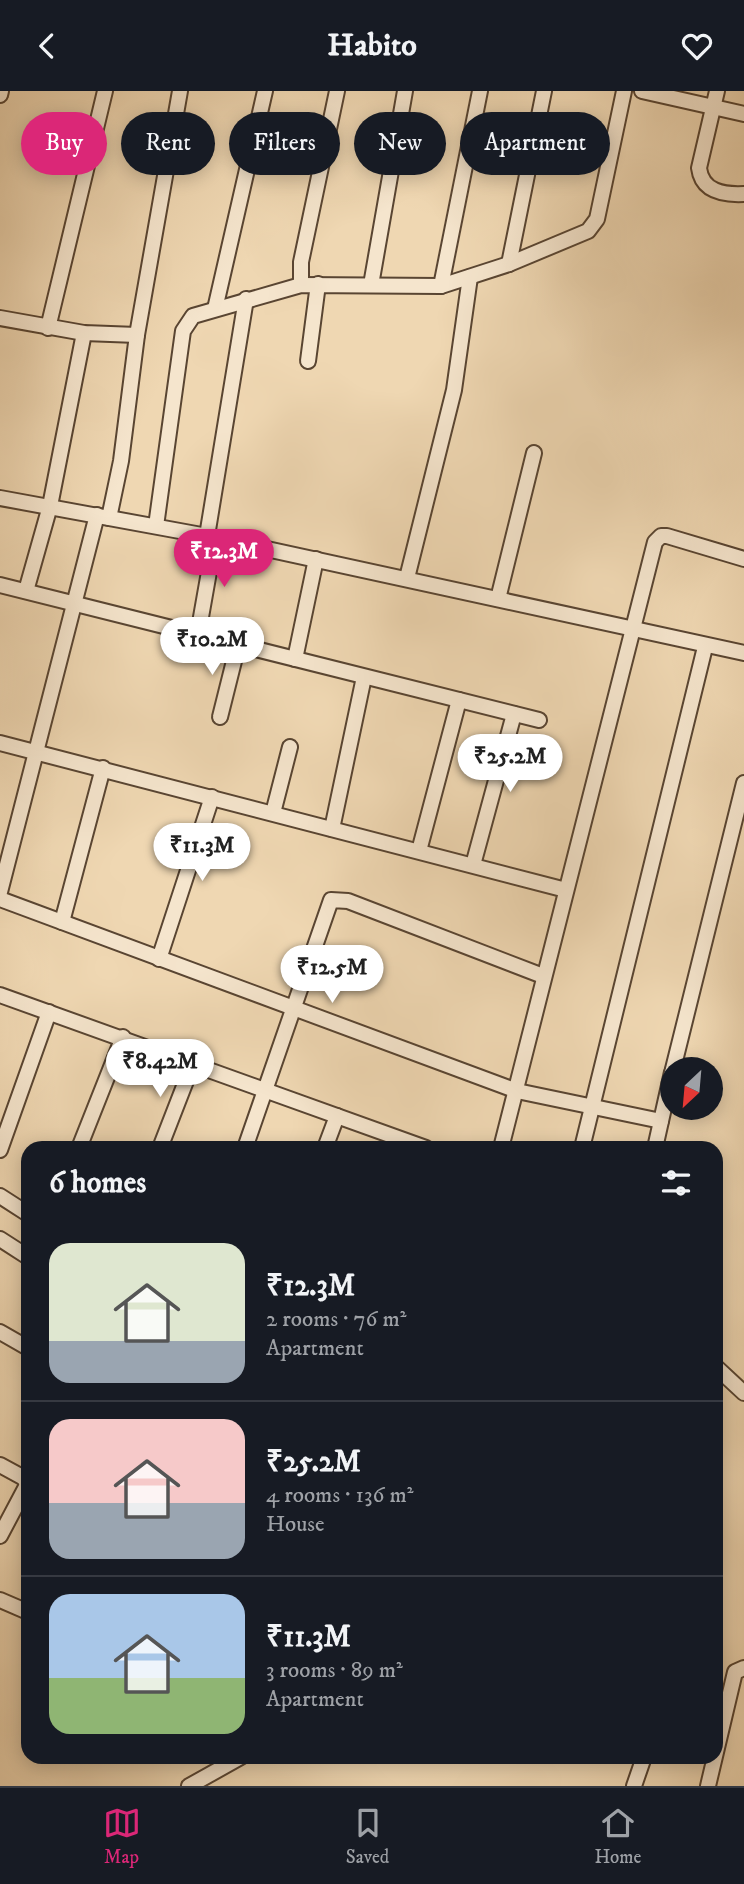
<!DOCTYPE html>
<meta charset="utf-8">
<style>
:root{--surface:#171b24;--page:#242831;--text:#f1f3f6;--muted:#9ea1a6;--line:#363941;--accent:#db2777}
body{margin:0;font-family:"IM FELL DW Pica",serif;background:var(--page);color:var(--text);height:100vh;display:flex;flex-direction:column;font-size:26px;white-space:nowrap}
*{box-sizing:border-box;margin:0}
p{font-size:23px;color:var(--muted)}
.icon{flex:none;width:38px;height:38px;fill:none;stroke:currentColor;stroke-width:2;stroke-linecap:round;stroke-linejoin:round}
.map{position:relative;flex:1;overflow:hidden}
.panel{position:absolute;left:21px;top:1050px;width:702px;height:623px;display:flex;flex-direction:column;background:var(--surface);border-radius:21px;box-shadow:0 4px 18px #0003}
.panel>*{flex:none}
.hud{position:absolute;left:21px;top:21px;width:704px;height:63px;display:flex;gap:14px}
.needle{width:46px;rotate:206deg}
.controls{position:absolute;left:660px;top:966px;display:grid;gap:14px}
.controls a{display:grid;place-items:center;width:63px;height:63px;border-radius:50%;background:var(--surface);box-shadow:0 4px 18px #0003;font-size:35px}
.price{position:absolute;translate:-50% -60px;padding:0 16px;border-radius:24px;background:#fff;color:#222;font-size:23px;line-height:46px;filter:drop-shadow(0 2px 4px #0008)}
.price::after{content:'';position:absolute;left:50%;top:42px;width:21px;height:16px;margin-left:-10px;background:inherit;clip-path:polygon(0 0,100% 0,50% 100%)}
.price.selected{background:var(--accent);color:#fff}
ul{padding:0;list-style:none}
li{display:flex;align-items:center;gap:21px;height:175px;padding:0 28px}
li+li{border-top:2px solid var(--line)}
li span{display:grid;place-items:center;flex:none;width:196px;height:140px;border-radius:21px;color:#555}
li>.icon{margin-inline-start:auto}
span .icon{width:84px;height:84px;fill:#fffc;stroke-width:1}
li b{font-size:30px}
h2{display:flex;justify-content:space-between;align-items:center;height:84px;padding:0 28px;font-size:30px}
.pill{padding:0 24px;border-radius:32px;background:var(--surface);box-shadow:0 4px 18px #0003;font-size:24px;line-height:63px}
.pill.selected{background:var(--accent);color:#fff}
header{display:flex;justify-content:space-between;align-items:center;height:91px;padding:0 28px;background:var(--surface);font-size:32px;font-weight:700}
.tabs{display:flex;justify-content:space-around;align-items:center;height:98px;border-top:2px solid var(--line);background:var(--surface);font-size:19px;color:var(--muted)}
.tabs a{display:grid;justify-items:center;gap:4px}
.tabs .selected{color:var(--accent)}
.map>svg:first-child{display:block}
.lines{fill:none;stroke-linecap:round;stroke-linejoin:round}
.minor-casing{stroke:#594532;stroke-width:18}
.minor{stroke:#f5e5cd;stroke-width:14}
</style>
<header><svg class="icon" aria-label="back" viewBox="0 0 24 24"><path d="M15 5l-7 7 7 7"/></svg>Habito<svg class="icon" aria-label="heart" viewBox="0 0 24 24"><path d="M12 20l-8-8c-3-5 5-10 8-4 3-6 11-1 8 4z"/></svg></header>
<div class="map">
<svg width="744" height="1695" viewBox="0 0 744 1695">
<rect width="100%" height="100%" fill="#efd7b2"/>
<filter id="stains"><feTurbulence type="fractalNoise" baseFrequency=".00286" numOctaves="4"/><feColorMatrix values="0 0 0 0 .2 0 0 0 0 .09 0 0 0 0 .02 0 0 0 .5 -.17"/></filter>
<radialGradient id="worn" r=".72"><stop offset=".6" stop-color="#630" stop-opacity="0"/><stop offset="1" stop-color="#630" stop-opacity=".3"/></radialGradient>
<g class="lines">
<defs>
<g id="minor">
<polyline points="642,0 744,23"/>
<path d="M717,0L699,77C702,101 724,104 744,103"/>
<polyline points="0,4 1,0"/>
<polyline points="509,173 544,0"/>
<polyline points="301,194 301,171 337,0"/>
<polyline points="371,194 405,0"/>
<polyline points="441,195 480,0"/>
<polyline points="215,218 265,0"/>
<polyline points="0,227 84,242 137,244"/>
<polyline points="48,237 105,0"/>
<polyline points="308,270 318,193"/>
<polyline points="0,407 207,445 744,562"/>
<polyline points="109,427 121,370 137,244 180,0"/>
<polyline points="156,435 183,240 193,225 301,194 441,195 509,173 588,140 597,128 624,0"/>
<polyline points="207,445 246,208"/>
<polyline points="407,487 454,299 470,186"/>
<polyline points="0,494 539,629"/>
<polyline points="26,500 50,415 84,242"/>
<polyline points="498,508 534,362"/>
<polyline points="198,543 215,447"/>
<polyline points="295,568 316,468"/>
<polyline points="220,626 238,554"/>
<polyline points="0,652 566,799"/>
<polyline points="273,722 290,656"/>
<polyline points="332,738 364,586"/>
<polyline points="419,760 459,609"/>
<polyline points="473,774 514,623"/>
<polyline points="0,801 97,424"/>
<polyline points="0,808 517,1000 661,1030"/>
<polyline points="62,831 103,677"/>
<polyline points="159,868 212,706"/>
<polyline points="0,904 426,1057"/>
<polyline points="673,978 744,692"/>
<polyline points="79,1057 123,946"/>
<polyline points="160,1057 193,972"/>
<polyline points="245,1057 331,809 348,810 543,885"/>
<polyline points="325,1057 337,1025"/>
<polyline points="501,1057 655,451 661,445 667,445 744,468"/>
<polyline points="582,1057 705,556"/>
<polyline points="655,1057 672,981"/>
<polyline points="0,1059 49,921"/>
<polyline points="0,1105 28,1123"/>
<polyline points="0,1148 28,1166"/>
<polyline points="0,1241 28,1257"/>
<polyline points="716,1276 744,1302"/>
<polyline points="0,1374 24,1387 27,1394 0,1445"/>
<polyline points="0,1509 28,1521"/>
<polyline points="189,1695 241,1666"/>
<polyline points="634,1695 644,1666"/>
<polyline points="708,1695 735,1581 744,1577"/>
</g>
</defs>
<!-- minor casing -->
<use href="#minor" class="minor-casing"/>
<!-- minor -->
<use href="#minor" class="minor"/>
</g>
<rect width="100%" height="100%" filter="url(#stains)"/>
<rect width="100%" height="100%" fill="url(#worn)"/>
</svg>
<div class="controls">
<a><svg class="needle" viewBox="-14 -14 28 28"><path d="M0-13l5 13h-10z" fill="#e53935"/><path d="M0 13l5-13h-10z" fill="#9ea1a6"/></svg></a>
</div>
<b class="price selected" style="left:224px;top:498px">₹12.3M</b>
<b class="price" style="left:212px;top:586px">₹10.2M</b>
<b class="price" style="left:510px;top:703px">₹25.2M</b>
<b class="price" style="left:202px;top:792px">₹11.3M</b>
<b class="price" style="left:332px;top:914px">₹12.5M</b>
<b class="price" style="left:160px;top:1008px">₹8.42M</b>
<div class="hud">
<a class="pill selected">Buy</a>
<a class="pill">Rent</a>
<a class="pill">Filters</a>
<a class="pill">New</a>
<a class="pill">Apartment</a>
</div>
<section class="panel">
<h2>6 homes<svg class="icon" aria-label="filters" viewBox="0 0 24 24"><path d="M4 7h16M4 17h16"/><circle cx="9" cy="7" r="2"/><circle cx="15" cy="17" r="2"/></svg></h2>
<ul>
<li><span style="background:linear-gradient(#dfe7d0 70%,#9aa5b1 0)"><svg class="icon" aria-label="home" viewBox="0 0 24 24"><path d="M3 11l9-7 9 7M6 9v11h12V9"/></svg></span><div><b>₹12.3M</b><p>2 rooms · 76 m²</p><p>Apartment</p></div></li>
<li><span style="background:linear-gradient(#f6c9c9 60%,#9aa5b1 0)"><svg class="icon" aria-label="home" viewBox="0 0 24 24"><path d="M3 11l9-7 9 7M6 9v11h12V9"/></svg></span><div><b>₹25.2M</b><p>4 rooms · 136 m²</p><p>House</p></div></li>
<li><span style="background:linear-gradient(#a9c7e8 60%,#8fb573 0)"><svg class="icon" aria-label="home" viewBox="0 0 24 24"><path d="M3 11l9-7 9 7M6 9v11h12V9"/></svg></span><div><b>₹11.3M</b><p>3 rooms · 89 m²</p><p>Apartment</p></div></li>
</ul>
</section>
</div>
<nav class="tabs">
<a class="selected"><svg class="icon" aria-label="map" viewBox="0 0 24 24"><path d="M3 6l6-2 6 2 6-2v14l-6 2-6-2-6 2zM9 4v14M15 6v14"/></svg>Map</a>
<a><svg class="icon" aria-label="saved" viewBox="0 0 24 24"><path d="M7 4h10v16l-5-4-5 4z"/></svg>Saved</a>
<a><svg class="icon" aria-label="home" viewBox="0 0 24 24"><path d="M3 11l9-7 9 7M6 9v11h12V9"/></svg>Home</a>
</nav>
